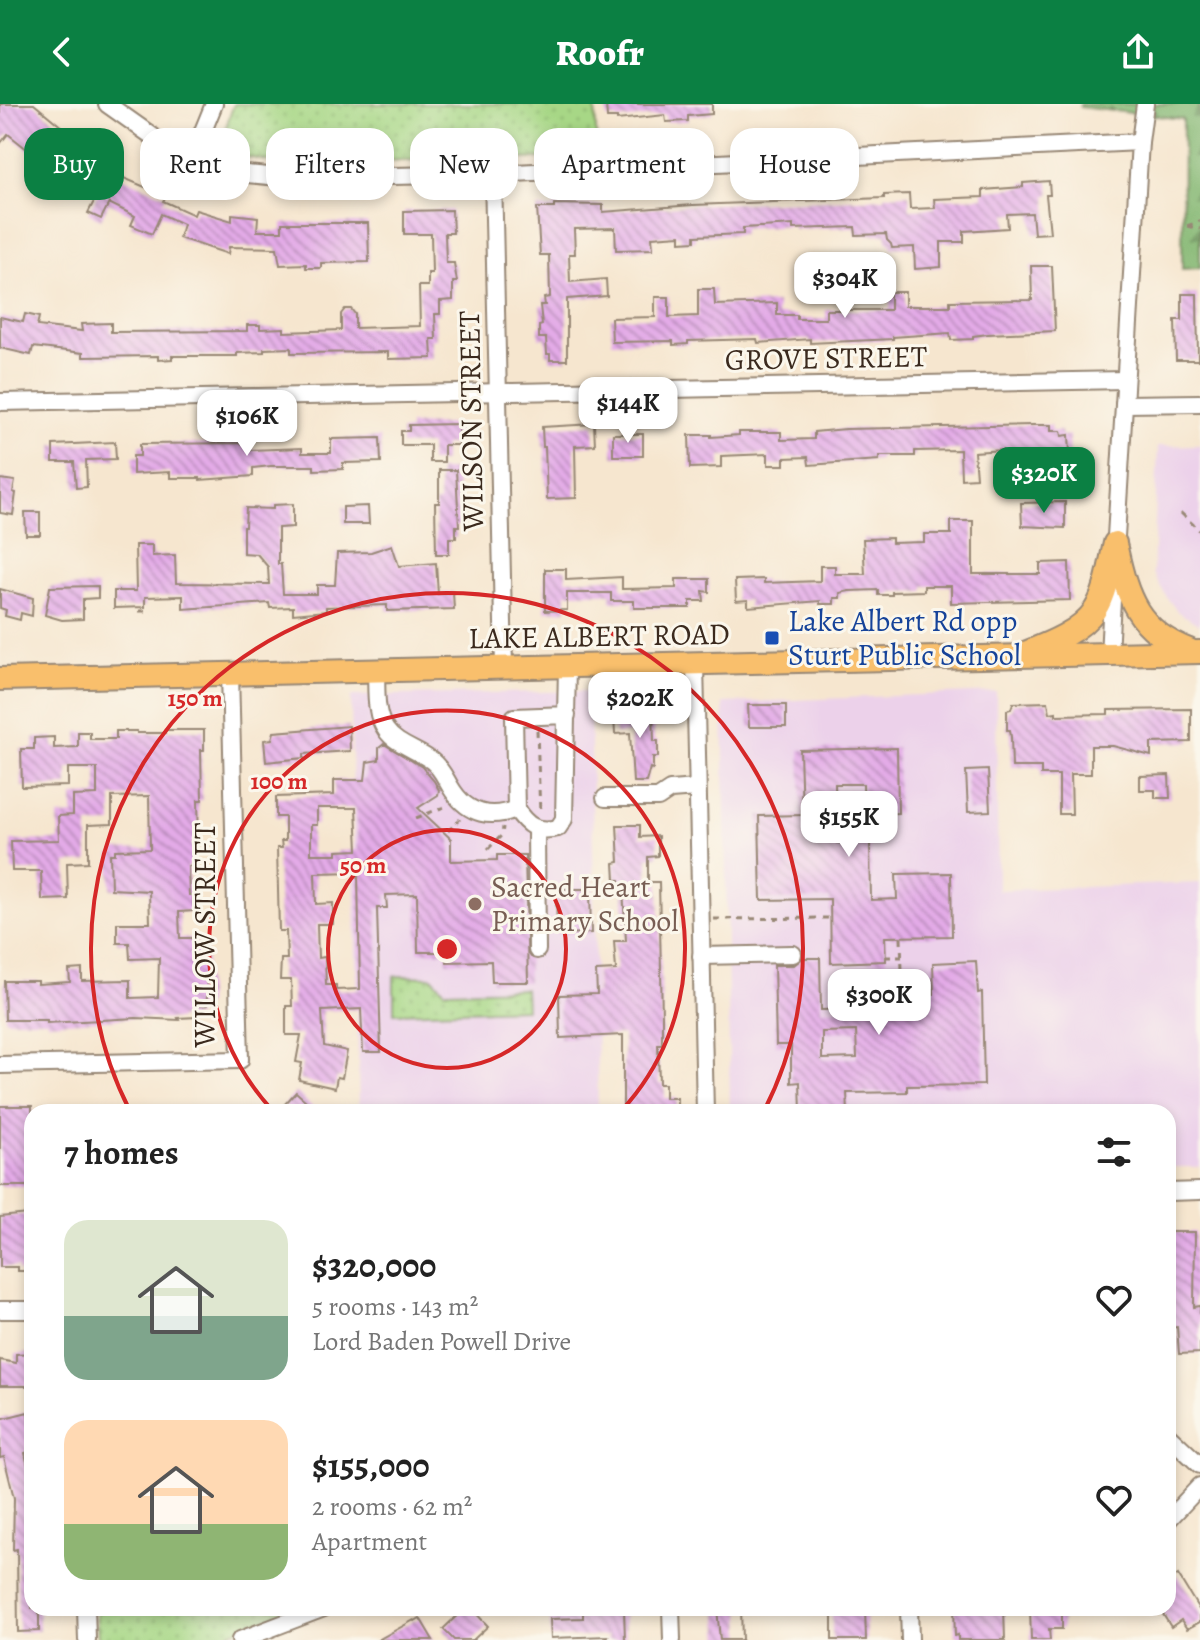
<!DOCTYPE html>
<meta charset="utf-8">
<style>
:root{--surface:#fff;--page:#f2f2f2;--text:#222;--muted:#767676;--accent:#0b8043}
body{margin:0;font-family:Alegreya,serif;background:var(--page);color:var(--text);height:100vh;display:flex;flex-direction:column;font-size:30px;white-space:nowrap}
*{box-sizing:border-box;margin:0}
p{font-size:26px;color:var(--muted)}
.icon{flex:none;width:44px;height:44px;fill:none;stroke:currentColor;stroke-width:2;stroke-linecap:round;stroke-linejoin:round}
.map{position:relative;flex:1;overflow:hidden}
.drawer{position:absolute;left:24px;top:1000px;width:1152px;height:512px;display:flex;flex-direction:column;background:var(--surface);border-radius:24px;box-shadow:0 4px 12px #0003}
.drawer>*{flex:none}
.guide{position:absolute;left:24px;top:24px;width:1152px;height:72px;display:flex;gap:16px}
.price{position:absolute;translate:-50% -68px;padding:0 18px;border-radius:16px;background:#fff;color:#222;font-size:26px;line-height:52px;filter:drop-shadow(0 2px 4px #0008)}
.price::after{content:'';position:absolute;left:50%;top:48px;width:24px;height:18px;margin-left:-12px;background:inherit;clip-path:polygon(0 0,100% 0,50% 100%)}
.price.current{background:var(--accent);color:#fff}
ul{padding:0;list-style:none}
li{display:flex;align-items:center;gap:24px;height:200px;padding:0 40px}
li span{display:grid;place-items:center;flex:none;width:224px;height:160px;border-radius:24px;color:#555}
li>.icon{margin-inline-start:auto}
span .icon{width:96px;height:96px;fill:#fffc;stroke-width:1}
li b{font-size:34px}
h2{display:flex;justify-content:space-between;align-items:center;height:96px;padding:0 40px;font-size:34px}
.tag{padding:0 28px;border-radius:24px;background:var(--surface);box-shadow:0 4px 12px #0003;font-size:28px;line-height:72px}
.tag.current{background:var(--accent);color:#fff}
header{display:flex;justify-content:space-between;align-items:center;height:104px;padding:0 40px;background:var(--accent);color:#fff;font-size:36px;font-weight:800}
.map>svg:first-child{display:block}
.built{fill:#ecd1ea}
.forest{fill:url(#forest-firs);stroke:#607148;stroke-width:2}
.park{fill:url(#park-dots);stroke:#718052;stroke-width:2}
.building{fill:url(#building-back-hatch);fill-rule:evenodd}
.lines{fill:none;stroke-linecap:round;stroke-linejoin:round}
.minor-casing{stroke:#988876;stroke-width:20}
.major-casing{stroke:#988876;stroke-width:26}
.path{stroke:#988876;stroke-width:3;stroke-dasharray:6 6;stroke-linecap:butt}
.minor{stroke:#fff;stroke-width:16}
.major{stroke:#f9bf6c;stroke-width:22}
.ring{fill:none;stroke:#d62828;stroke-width:4}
.transit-dot{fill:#1a4fb4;stroke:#fbf7ec;stroke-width:3}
.education-dot{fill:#8d6e63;stroke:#fbf7ec;stroke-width:3}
.labels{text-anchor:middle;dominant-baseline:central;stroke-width:6;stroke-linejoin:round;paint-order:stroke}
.street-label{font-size:30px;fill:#3b2a1e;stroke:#fbf7ec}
.transit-label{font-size:30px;fill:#164399;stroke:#fbf7ec;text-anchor:start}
.education-label{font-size:30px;fill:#785e54;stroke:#fbf7ec;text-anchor:start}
.centre{fill:#d62828;stroke:#fbf7ec;stroke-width:4}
.ring-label{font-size:24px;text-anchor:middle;font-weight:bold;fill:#d62828;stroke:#fbf7ec;stroke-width:6;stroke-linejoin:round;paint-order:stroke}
</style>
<header><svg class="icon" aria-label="back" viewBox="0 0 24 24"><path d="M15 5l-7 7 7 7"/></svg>Roofr<svg class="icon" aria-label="share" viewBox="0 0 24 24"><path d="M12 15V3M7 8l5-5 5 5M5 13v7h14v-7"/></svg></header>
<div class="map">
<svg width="1200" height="1536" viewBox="0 0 1200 1536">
<defs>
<pattern id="forest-firs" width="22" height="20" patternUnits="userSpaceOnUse" patternTransform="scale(2)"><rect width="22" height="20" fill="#85b873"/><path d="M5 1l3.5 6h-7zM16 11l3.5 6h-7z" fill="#6e965e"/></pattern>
<pattern id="park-dots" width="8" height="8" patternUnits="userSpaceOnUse" patternTransform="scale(2)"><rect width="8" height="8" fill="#a7d786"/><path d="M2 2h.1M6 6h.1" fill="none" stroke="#91b973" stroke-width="1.8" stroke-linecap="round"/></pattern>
<pattern id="building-back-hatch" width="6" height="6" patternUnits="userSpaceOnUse" patternTransform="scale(2)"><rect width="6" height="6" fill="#e3aae7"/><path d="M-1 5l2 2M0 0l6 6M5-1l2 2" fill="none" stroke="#b98bbb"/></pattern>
</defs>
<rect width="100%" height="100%" fill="#fbf7ec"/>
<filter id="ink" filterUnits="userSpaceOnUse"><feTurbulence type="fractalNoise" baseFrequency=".0125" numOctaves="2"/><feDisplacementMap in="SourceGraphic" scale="16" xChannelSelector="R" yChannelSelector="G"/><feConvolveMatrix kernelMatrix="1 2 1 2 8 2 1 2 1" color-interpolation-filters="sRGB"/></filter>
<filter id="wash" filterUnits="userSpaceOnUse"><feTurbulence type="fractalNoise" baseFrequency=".006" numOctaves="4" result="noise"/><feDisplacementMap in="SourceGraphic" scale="32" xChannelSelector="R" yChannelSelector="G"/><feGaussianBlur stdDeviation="1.8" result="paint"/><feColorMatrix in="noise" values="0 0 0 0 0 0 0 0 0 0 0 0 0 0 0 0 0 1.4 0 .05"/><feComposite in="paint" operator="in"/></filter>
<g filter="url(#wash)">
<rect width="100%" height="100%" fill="#f6e6cf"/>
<!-- built -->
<g class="built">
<polygon points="1200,341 1200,521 1178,508 1167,494 1153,469 1158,342"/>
<polygon points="590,587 598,1008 359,1008 351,592"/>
<polygon points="996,588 998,786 1200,779 1200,1063 1168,1063 1168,1008 730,1008 723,599"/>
</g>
<!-- forest -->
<polygon class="forest" points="1080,0 1200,0 1200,164 1182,165 1183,15 1080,3"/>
<!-- park -->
<g class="park">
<polygon points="234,0 595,0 597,54 272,58 243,52 227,45 223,31"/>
<polygon points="394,872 432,873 445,887 525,885 526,905 394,909"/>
<polygon points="96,1504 293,1504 212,1536 98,1536"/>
</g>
<g id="blocks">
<!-- building -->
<g class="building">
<polygon points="0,0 34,0 98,53 70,87 54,74 58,70 8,30 0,40"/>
<polygon points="606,0 712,0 712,10 688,12 688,17 666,18 665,11 617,16 617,14 607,14"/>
<polygon points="108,70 116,74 117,71 166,92 163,97 194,111 196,106 232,117 232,110 258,113 257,127 282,127 282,119 368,119 369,158 321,159 321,164 306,164 306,160 280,161 277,144 229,143 228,150 179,134 183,120 161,110 152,130 131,121 135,112 109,99 101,115 88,109"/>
<polygon points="1049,77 1050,91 1046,91 1050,129 1034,130 1032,109 1007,110 1008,124 964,127 964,138 941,138 941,163 929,164 915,165 914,143 892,144 891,140 887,136 886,130 856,131 855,123 793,125 793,121 743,124 743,130 695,132 695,137 680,138 680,131 652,133 653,145 616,146 615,124 574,125 575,150 569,150 570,178 606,175 607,192 567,195 567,256 550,256 550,250 547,250 546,234 539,234 539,222 542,221 540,201 545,201 544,194 550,193 549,151 540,151 537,104 554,104 554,100 603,101 603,108 693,101 884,94 884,91 909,90 910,105 935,104 934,95 983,93 983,86 1023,83 1023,79"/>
<polygon points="452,106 453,129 445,129 446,159 454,159 457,178 453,178 453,196 440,197 440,210 435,210 436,235 431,235 432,254 388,255 388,248 291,249 291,244 264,245 264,248 237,249 237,252 172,252 172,255 158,256 158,252 83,253 83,249 33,243 31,251 0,244 0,213 23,218 25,210 39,213 37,222 82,227 81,220 111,219 111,228 247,227 247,221 260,221 260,225 284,224 284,228 341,226 341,210 345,205 351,205 355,210 355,224 420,222 419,182 428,182 428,169 432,169 431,130 404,130 404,107"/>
<polygon points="1031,162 1052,162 1055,227 988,230 973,232 973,235 951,236 950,229 893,233 893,235 810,239 810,235 758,239 757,235 688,237 688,240 673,241 673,237 612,238 611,214 655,213 655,193 669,193 669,213 698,212 698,185 714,185 715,201 777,199 777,211 797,211 797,215 826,215 826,206 890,206 890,188 905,188 905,202 950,202 950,197 1032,196"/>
<polygon points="1182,190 1197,190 1198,256 1176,256 1175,216 1182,216"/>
<polygon points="458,320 459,341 444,341 444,358 430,358 430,341 401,341 401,327 409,327 409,321"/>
<polygon points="594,320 595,341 575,342 576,394 547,395 545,343 543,343 542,323"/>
<polygon points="1033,321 1051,321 1051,327 1061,327 1062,332 1069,331 1070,349 1031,351 1032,365 1003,366 1002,346 974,348 976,374 961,375 960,346 915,347 915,352 879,352 879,356 809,361 808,353 784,354 784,361 768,361 768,350 721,352 721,363 690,364 689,331 711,331 711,333 739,331 739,328 781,328 781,336 814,335 814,328 846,325"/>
<rect x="613" y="330" width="30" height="22"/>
<polygon points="380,334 381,358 343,359 343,365 314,366 314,362 271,362 253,364 253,372 200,376 200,374 170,374 170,368 133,370 133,352 140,352 140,340 249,339 250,346 302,344 302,349 331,349 331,335"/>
<polygon points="115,338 116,355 86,356 87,383 76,384 74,358 53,358 53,341"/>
<polygon points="439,366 456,366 459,422 456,422 456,434 449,434 449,450 436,450 435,399 439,399"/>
<polygon points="0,375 15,377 13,388 16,389 13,411 0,409"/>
<polygon points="1065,398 1065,424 1022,422 1021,399"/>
<polygon points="293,400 293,423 278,424 278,460 281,460 283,490 317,490 317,481 335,481 337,449 371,448 392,441 399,462 436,459 438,490 453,488 454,505 387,507 387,501 326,503 326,507 293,510 293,503 270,504 269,499 183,505 183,492 145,493 145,503 114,504 114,487 136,487 135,441 152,441 152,452 175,451 176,479 269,480 268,463 257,450 243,449 243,423 245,423 246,404 273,405 273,401"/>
<polygon points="368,402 369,420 343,420 343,403"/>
<polygon points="25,408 40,408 40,431 26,431"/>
<polygon points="951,417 973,417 973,470 1040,470 1040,459 1069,458 1070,496 951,499 951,482 924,482 924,487 892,488 892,491 878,491 878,486 849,487 840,489 840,494 834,494 834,500 820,500 820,497 748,503 748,496 736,497 735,476 764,475 764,479 820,477 820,462 835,462 835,470 865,470 863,435 892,434 892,439 924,438 924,430 951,430"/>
<polygon points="545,465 566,465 566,476 622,473 622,485 676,484 676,475 709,475 709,488 703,487 704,497 690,497 690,504 634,504 634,497 611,497 611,489 567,489 567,506 545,507"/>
<polygon points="98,482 98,494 83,495 83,515 62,516 45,511 50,483"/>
<polygon points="0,485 33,494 32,512 21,509 20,516 5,512 6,506 0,504"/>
<polygon points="1048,598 1050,609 1056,608 1056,611 1108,610 1108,606 1191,605 1191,638 1151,639 1151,652 1113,642 1091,642 1091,670 1071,670 1072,710 1059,710 1059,671 1041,671 1041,663 1012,663 1011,633 1010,626 1007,626 1007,606 1011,605 1013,599"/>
<polygon points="748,601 786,601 786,623 749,623"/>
<polygon points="653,604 654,637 658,637 658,653 653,653 653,665 650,664 646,678 633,678 630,629 615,630 614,612 631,611 631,605"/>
<polygon points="349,622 350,647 304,650 304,654 266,658 264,636 272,635 274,628"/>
<polygon points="165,626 204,626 204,646 201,646 202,696 198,696 199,739 192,739 193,762 188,762 189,791 193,791 194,807 179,808 180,834 195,834 195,840 206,840 207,901 196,902 197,913 178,914 179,916 136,914 47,919 47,916 5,916 4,877 38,877 38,880 70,878 69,866 82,865 82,877 130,876 130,894 158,893 159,854 130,855 129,839 117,839 117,819 150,819 149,787 111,785 110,750 115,750 115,746 150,745 149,692 112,693 112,720 88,721 88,758 67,759 68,795 42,796 41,767 12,767 11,737 59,736 58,712 73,711 73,692 97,691 97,664 68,664 68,682 22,683 21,645 34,645 34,634 54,633 54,644 78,643 78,628 90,628 90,635 116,635 116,627 137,627 137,629 165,629"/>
<path d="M384,640L422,663L434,677L439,686L438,691L418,704L451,735V757L497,756V751H525L528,878H492L491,857L447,858L446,848H418L417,790L386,791L387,804H377L381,948H363L361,905L322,907L324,942L347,947L342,974L337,973L335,984L299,976L302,959L296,958L301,931H286V902H292L291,876H280L281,855H287L286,827H279L277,744H282L281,737H285V713H276V693L334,691V676H365L367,658L379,656V644ZM317,704H356L358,746L337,747V750H311V721H317ZM358,768L360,885L336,886V881H326L325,853L318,854L317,820H333V799L316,800L315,769Z"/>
<polygon points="897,644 898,709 864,710 863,680 835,680 837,739 870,738 871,796 897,795 896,770 951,769 952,832 885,833 886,857 831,859 830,795 761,796 759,712 802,711 800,646"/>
<polygon points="988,666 990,707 968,708 966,667"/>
<polygon points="1169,671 1170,694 1155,694 1155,686 1140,686 1140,672"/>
<polygon points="617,721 640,721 640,733 658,732 658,752 648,753 648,778 659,778 662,913 662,940 658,940 659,980 665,980 665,994 677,994 677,1007 623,1006 623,931 560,934 559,891 597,890 596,867 616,866 614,837 626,837 623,784 620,784 620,776 615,776 614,759 619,758"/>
<polygon points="556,785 590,785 591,829 557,830"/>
<path d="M803,854H820L821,906L856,905V901L929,899V890H934L933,859L976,857L978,889L982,888L984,981L907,982V988L847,989L848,1008H801L800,978L791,979V941H776L774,861H794ZM856,927L857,954L822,955V928Z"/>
<polygon points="296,988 318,1008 292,1008 284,1001"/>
<rect x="0" y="1002" width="32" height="80"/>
<polygon points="28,1110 32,1167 18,1167 18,1163 0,1163 0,1113"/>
<polygon points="1168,1128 1195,1128 1194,1203 1200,1202 1200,1249 1179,1250 1177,1223 1168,1224"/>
<polygon points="32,1249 32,1282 0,1282 0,1256 16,1259 16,1250"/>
<polygon points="28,1308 32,1347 25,1349 30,1371 32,1371 32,1504 39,1504 39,1527 18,1528 17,1445 13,1446 14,1394 4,1353 0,1354 0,1315"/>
<polygon points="1178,1471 1200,1507 1200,1518 1187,1525 1181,1516 1171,1523 1159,1504 1168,1504 1168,1478"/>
<polygon points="465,1504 471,1504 488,1522 473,1536 454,1536 443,1525"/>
<polygon points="583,1504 624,1504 625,1536 606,1536 608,1532 551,1534 550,1515 583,1514"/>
<polygon points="717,1504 741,1504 742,1536 720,1536"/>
<polygon points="832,1504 865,1504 866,1536 832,1536"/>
<polygon points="954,1504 1004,1504 1005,1536 958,1536 958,1531 955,1532"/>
<polygon points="1030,1504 1062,1504 1062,1525 1049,1525 1050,1536 1031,1536"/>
<polygon points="420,1514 433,1536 378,1536 414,1516 415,1517"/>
</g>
</g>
</g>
<g filter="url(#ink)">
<use href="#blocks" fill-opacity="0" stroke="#988876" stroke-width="2"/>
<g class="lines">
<defs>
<g id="minor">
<polyline points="107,0 155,34 192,54 236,69 290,74 493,70 1140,38"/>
<polyline points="192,54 214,0"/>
<polyline points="493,70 504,563"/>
<polyline points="0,298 1125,276"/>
<polyline points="1124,300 1200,299"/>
<polyline points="1115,449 1140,38 1145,0"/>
<polyline points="1109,551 1113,477"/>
<polyline points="695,560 705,1008"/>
<path d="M376,566C377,585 374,610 386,626C396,641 418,646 432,657C443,666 445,675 453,687C469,711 491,715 516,705"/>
<path d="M567,611L514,613L516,705C527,722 537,729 558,724L564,715L567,562"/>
<polyline points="605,694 658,694 670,686 697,684"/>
<polyline points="536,725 537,846"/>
<polyline points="701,852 793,850"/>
<polyline points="0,961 240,956 230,569"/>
<polyline points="1168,1088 1200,1087"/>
<polyline points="0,1206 32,1206"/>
<polyline points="1168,1331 1200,1361"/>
<polyline points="1168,1416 1200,1382"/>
<polyline points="86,1504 87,1536"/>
<polyline points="671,1504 672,1536"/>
<polyline points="909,1504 910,1536"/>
<polyline points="240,1536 324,1504"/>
</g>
<g id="major">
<path d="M1116,444C1127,494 1138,527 1189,546"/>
<path d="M1025,549C1048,540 1080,528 1095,506C1107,487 1110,460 1115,439"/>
<polyline points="0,575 1200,548"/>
</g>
</defs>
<!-- minor casing -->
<use href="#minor" class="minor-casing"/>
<!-- major casing -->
<use href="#major" class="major-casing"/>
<!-- path -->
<g class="path">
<polyline points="1187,122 1200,117"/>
<polyline points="1187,122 1200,125"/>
<polyline points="1181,409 1200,427"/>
<polyline points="139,507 148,507"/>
<polyline points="537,626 540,710"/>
<polyline points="416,714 444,703"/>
<polyline points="448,727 460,715"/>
<polyline points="488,745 502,731 503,723"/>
<polyline points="714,815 830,814"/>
<polyline points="901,834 903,900"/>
<polyline points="885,853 902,853"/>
</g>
<!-- minor -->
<use href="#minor" class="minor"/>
<!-- major -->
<use href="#major" class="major"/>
</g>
</g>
<!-- distance rings -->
<g class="ring">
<circle cx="447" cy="845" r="119"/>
<path d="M273 1007A238 238 0 1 1 621 1007"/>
<path d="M130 1007A356 356 0 1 1 764 1007"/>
</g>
<!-- markers -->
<rect class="transit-dot" x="764" y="526" width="16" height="16" rx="4"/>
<circle class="education-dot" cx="475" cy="800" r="8"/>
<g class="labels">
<!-- street labels -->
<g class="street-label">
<text transform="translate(826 254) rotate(-1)">GROVE STREET</text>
<text transform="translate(471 317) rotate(-91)">WILSON STREET</text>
<text transform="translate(599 532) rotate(-1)">LAKE ALBERT ROAD</text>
<text transform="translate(205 831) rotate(-90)">WILLOW STREET</text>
</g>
<!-- transit labels -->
<g class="transit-label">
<text x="788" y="517">Lake Albert Rd opp<tspan x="788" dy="34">Sturt Public School</tspan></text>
</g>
<!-- education labels -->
<g class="education-label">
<text x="491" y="783">Sacred Heart<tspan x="491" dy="34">Primary School</tspan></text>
</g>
</g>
<circle cx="447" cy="845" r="12" class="centre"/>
<g class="ring-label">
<text x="195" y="602">150 m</text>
<text x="279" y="685">100 m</text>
<text x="363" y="769">50 m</text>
</g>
</svg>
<b class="price" style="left:845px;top:216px">$304K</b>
<b class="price" style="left:628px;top:341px">$144K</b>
<b class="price" style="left:247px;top:354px">$106K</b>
<b class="price current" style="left:1044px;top:411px">$320K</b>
<b class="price" style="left:640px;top:636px">$202K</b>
<b class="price" style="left:849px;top:755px">$155K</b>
<b class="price" style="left:879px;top:933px">$300K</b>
<div class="guide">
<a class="tag current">Buy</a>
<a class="tag">Rent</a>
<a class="tag">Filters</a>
<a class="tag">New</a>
<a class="tag">Apartment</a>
<a class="tag">House</a>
</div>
<section class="drawer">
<h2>7 homes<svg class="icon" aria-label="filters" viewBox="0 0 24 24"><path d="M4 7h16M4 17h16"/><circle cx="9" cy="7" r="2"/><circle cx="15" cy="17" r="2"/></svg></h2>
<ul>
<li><span style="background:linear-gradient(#dfe7d0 60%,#7fa58c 0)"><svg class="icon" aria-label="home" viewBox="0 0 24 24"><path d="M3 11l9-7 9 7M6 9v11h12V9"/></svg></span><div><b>$320,000</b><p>5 rooms · 143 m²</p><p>Lord Baden Powell Drive</p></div><svg class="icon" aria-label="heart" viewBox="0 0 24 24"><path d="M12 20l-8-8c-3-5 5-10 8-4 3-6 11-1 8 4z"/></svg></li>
<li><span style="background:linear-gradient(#ffd9b3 65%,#8fb573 0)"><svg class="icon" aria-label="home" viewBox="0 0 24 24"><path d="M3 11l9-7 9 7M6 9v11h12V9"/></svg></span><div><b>$155,000</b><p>2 rooms · 62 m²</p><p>Apartment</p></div><svg class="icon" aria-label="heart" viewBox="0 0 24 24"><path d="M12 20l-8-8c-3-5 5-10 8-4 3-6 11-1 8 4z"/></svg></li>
</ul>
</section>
</div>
